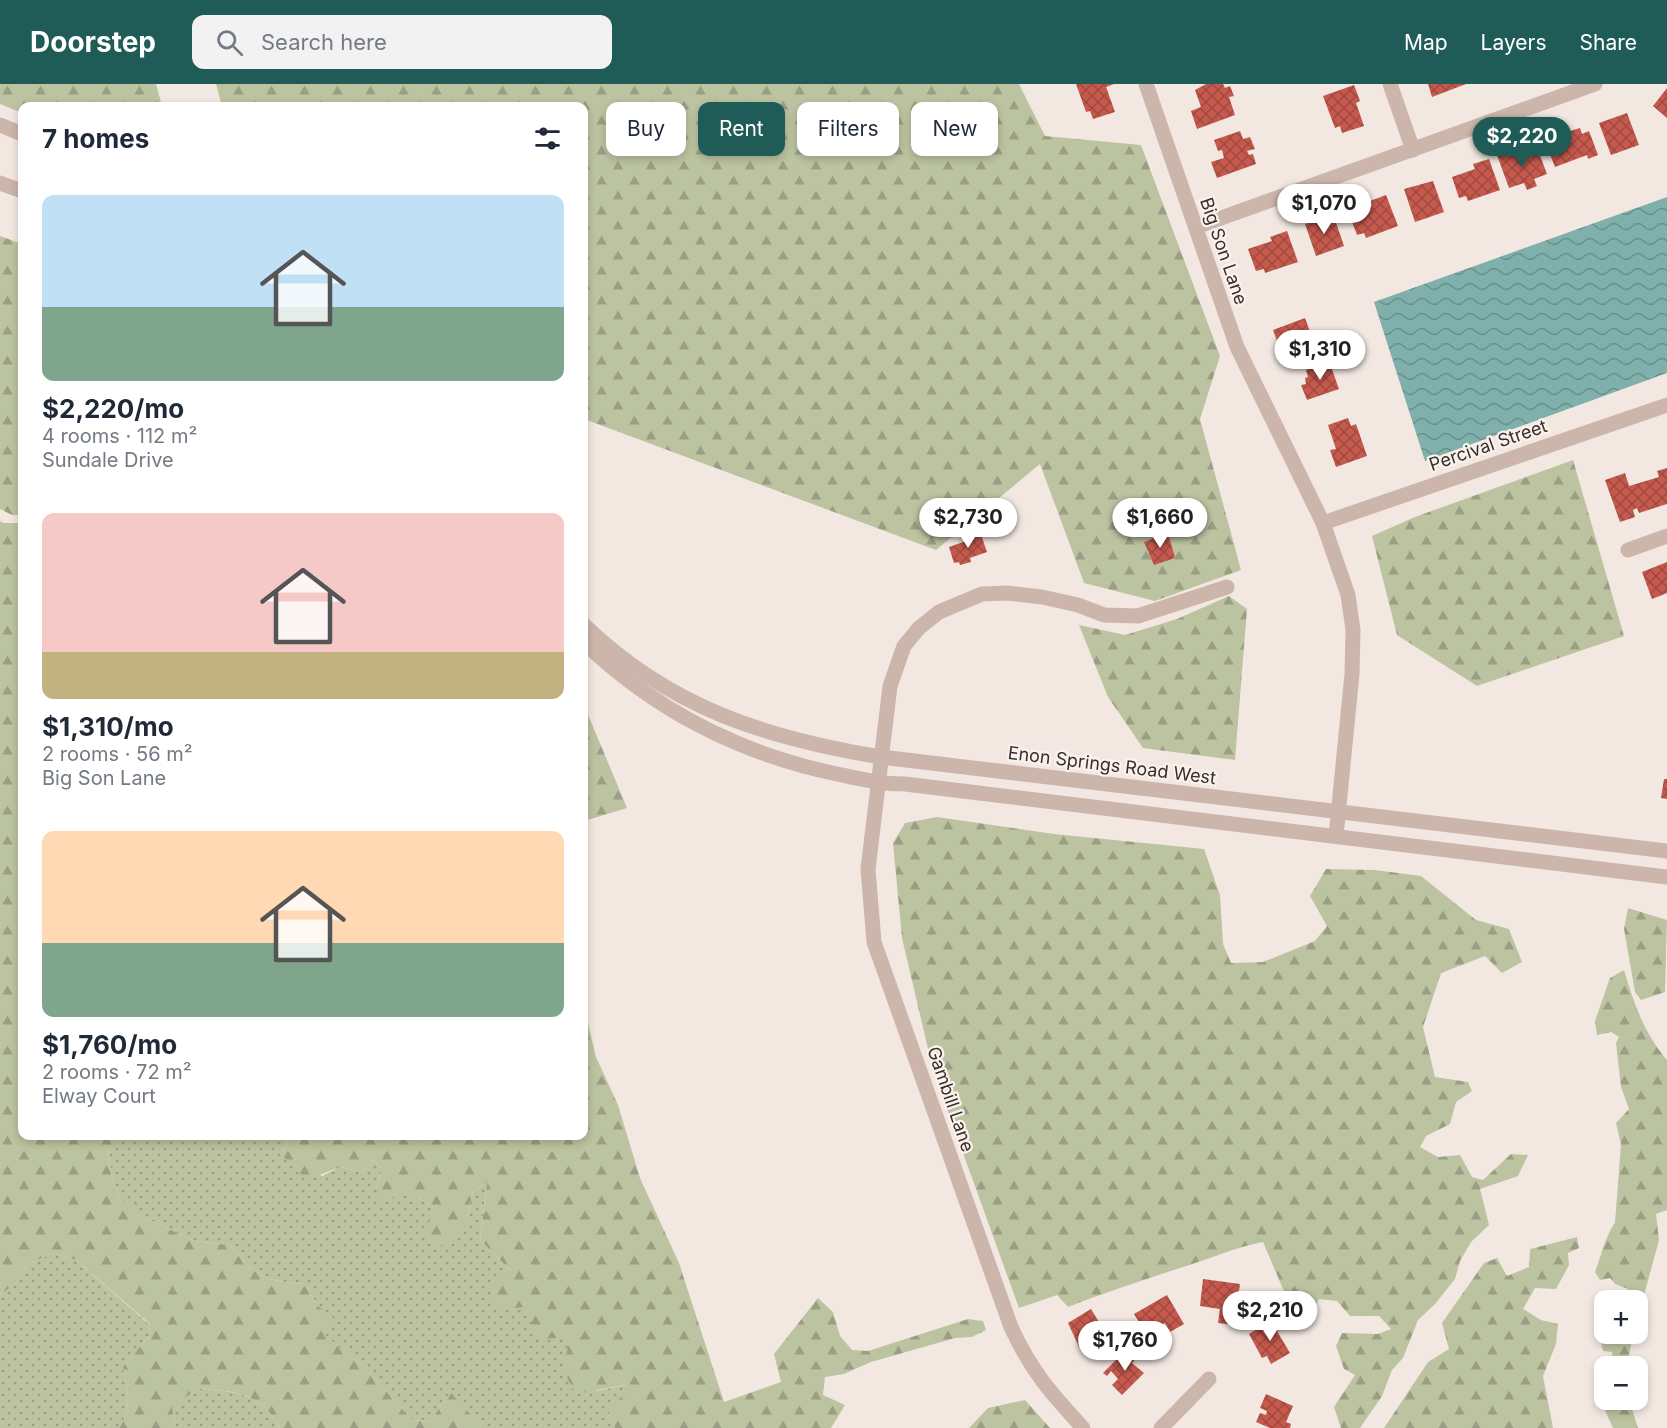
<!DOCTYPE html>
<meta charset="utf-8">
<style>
:root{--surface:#fff;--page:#f2f2f3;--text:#1f2937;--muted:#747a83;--accent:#205c57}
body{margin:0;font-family:Inter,sans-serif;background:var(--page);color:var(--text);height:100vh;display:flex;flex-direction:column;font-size:22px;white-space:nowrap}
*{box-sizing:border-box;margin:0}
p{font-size:20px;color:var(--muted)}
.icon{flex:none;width:33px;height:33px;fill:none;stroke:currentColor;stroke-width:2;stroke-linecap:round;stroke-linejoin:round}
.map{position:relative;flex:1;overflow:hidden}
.panel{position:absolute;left:18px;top:18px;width:570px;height:1038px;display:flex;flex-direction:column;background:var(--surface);border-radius:12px;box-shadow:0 3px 9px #0003}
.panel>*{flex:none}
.banner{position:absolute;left:606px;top:18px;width:570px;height:54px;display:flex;gap:12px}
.fabs{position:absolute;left:1594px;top:1206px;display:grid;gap:12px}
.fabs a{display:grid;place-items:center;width:54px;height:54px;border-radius:12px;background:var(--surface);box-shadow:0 3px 9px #0003;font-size:30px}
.price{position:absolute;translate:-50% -51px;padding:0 14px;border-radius:21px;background:#fff;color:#222;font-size:20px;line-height:39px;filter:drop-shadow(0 2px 3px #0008)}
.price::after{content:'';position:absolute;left:50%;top:36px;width:18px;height:14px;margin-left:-9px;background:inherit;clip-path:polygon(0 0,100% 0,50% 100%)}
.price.selected{background:var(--accent);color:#fff}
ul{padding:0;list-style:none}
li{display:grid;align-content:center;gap:12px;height:318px;padding:0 24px}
li span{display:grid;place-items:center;height:186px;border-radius:12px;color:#555}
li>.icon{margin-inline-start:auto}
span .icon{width:108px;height:108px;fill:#fffc;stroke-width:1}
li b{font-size:26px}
h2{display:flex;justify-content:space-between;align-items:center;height:72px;padding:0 24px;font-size:26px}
.chip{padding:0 21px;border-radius:12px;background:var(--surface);box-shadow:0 3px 9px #0003;font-size:21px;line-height:54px}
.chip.selected{background:var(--accent);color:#fff}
header{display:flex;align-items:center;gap:36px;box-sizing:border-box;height:84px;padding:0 30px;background:var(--accent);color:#fff}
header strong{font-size:28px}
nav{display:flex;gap:33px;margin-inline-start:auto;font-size:21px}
.search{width:420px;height:54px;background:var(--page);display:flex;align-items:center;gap:15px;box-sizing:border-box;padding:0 21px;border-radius:12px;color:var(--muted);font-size:22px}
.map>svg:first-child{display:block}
.grass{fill:url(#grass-dots)}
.forest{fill:url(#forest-firs)}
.water{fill:url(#water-waves)}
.building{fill:url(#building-cross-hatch)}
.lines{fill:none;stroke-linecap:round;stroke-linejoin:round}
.minor{stroke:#ccb6ac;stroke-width:15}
.labels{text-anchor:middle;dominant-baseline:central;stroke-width:4.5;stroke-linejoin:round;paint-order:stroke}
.street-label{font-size:18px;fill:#3a2d2b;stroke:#faf3ed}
</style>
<header>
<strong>Doorstep</strong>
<div class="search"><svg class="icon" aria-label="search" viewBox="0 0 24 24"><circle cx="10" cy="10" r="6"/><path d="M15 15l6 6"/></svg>Search here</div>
<nav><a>Map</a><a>Layers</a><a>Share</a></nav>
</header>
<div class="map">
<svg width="1667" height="1344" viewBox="0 0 1667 1344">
<defs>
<pattern id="grass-dots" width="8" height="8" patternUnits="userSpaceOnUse" patternTransform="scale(1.5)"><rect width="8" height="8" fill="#bcc3a0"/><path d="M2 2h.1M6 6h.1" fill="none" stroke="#9a9f83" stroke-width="1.8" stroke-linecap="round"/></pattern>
<pattern id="forest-firs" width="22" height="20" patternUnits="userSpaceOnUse" patternTransform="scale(1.5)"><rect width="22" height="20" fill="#bcc3a0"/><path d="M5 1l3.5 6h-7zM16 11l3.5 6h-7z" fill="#9a9f83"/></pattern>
<pattern id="water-waves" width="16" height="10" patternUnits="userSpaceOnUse" patternTransform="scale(1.5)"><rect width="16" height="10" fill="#7fb0ab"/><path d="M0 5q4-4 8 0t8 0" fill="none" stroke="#69908b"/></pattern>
<pattern id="building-cross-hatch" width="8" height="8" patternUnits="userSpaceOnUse" patternTransform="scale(1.5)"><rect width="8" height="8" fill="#c5594d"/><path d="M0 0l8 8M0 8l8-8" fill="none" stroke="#a14a40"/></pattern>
</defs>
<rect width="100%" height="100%" fill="#f3e8e1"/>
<!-- grass -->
<g class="grass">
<path d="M116,1052H291L281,1070L322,1092L340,1083L362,1088L374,1076L382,1086L376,1104L412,1111L433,1122L427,1153L466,1138L473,1108L487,1098L480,1156L511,1187L524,1223L571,1252L596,1307L626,1301L633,1306L607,1334L615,1344H483L451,1310L444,1315L432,1336L413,1337L366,1285L323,1250L320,1224L304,1200C263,1197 256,1192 229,1161L194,1157L141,1132L121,1118L112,1093L108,1065Z"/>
<path d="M52,1169L76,1176L150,1241L149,1252L123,1283C127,1304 133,1326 119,1344H0V1211L15,1200L28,1181Z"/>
<path d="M198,1304C236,1308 260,1308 280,1344H175L172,1322Z"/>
</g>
<!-- forest -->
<g class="forest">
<polygon points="0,0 156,0 162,22 22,22 22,29 0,20"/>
<polygon points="216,0 1019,0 1045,52 1141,61 1220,272 1200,335 1241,486 1155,517 1084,499 1040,380 936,466 584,335 584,22 222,22"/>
<polygon points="0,152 22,160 22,431 12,431 0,425"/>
<polygon points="1573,376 1624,552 1477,602 1397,551 1372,452 1415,433"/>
<path d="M0,437L3,439H22V1052H116L108,1066L112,1093L121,1118L137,1119L141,1132L194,1157L229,1161C256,1192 263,1197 304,1200L320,1224L333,1233L324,1250L366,1285L413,1337L432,1336L444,1315L451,1309L483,1344H280C260,1308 236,1308 199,1304L172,1322L175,1344H119C133,1326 127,1304 123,1283L149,1252L150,1240L76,1176L52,1169L28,1181L15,1200L0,1211Z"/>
<polygon points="1229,512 1247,525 1235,676 1143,664 1108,613 1079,541 1125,551 1177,535"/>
<polygon points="584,621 627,724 584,737"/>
<path d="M937,733L1054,750L1204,765L1220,811L1223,860L1231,879L1263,878L1315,857L1327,842L1310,812L1326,785L1375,786L1421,792L1476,836L1509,845L1522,878L1502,889L1485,872L1441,889L1423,943L1435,993L1468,998L1472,1007L1456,1018L1450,1040L1426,1052L1420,1063L1438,1073L1460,1071L1472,1093L1483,1096L1511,1070L1528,1071L1518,1092L1480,1105L1489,1141L1471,1158L1460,1177L1455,1195L1435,1220L1418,1236L1403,1274L1392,1286L1382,1312L1360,1344H1341L1334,1323L1355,1291L1344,1285L1336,1262L1342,1249L1378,1250L1391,1245L1379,1232H1350L1337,1217L1319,1215L1311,1229L1299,1231L1292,1226L1263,1158C1235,1163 1210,1175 1183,1183C1144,1196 1106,1208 1068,1223L1057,1211L1019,1224L933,986L902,854L893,759L905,739Z"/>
<polygon points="1628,824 1667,836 1665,908 1641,916 1635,908 1624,845"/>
<path d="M1624,886C1634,920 1644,949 1667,976V1126L1656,1130L1659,1156L1638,1233V1216H1618L1628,1205L1615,1200L1610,1194L1600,1196L1595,1188C1600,1175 1607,1148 1615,1139L1621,1060L1616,1039L1629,1025L1621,1003L1616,959L1619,953L1611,948L1597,951L1595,937L1610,894Z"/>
<polygon points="584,922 596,973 618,1021 640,1094 679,1179 724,1318 781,1298 774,1270 818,1214 833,1228 840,1252 852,1266 868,1267 968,1235 983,1237 986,1246 972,1253 955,1254 871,1278 844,1290 825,1293 823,1311 845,1321 831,1344 615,1344 607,1334 613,1319 632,1306 625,1301 576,1310 562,1285 571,1253 539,1255 524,1223 496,1226 489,1203 511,1187 480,1156 487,1098 473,1108 466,1138 457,1156 434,1164 426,1153 433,1122 412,1111 380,1115 376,1104 382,1086 374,1076 362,1088 340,1083 307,1096 281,1070 291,1052 584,1052"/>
<polygon points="1577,1153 1579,1164 1568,1169 1569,1181 1556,1205 1535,1204 1523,1225 1541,1236 1558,1240 1556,1260 1543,1292 1553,1344 1384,1344 1428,1278 1449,1265 1442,1239 1484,1179 1497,1174 1507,1192 1529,1183 1530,1165"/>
<polygon points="1613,1250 1633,1250 1627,1282 1609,1282 1613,1276 1612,1268 1603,1267 1601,1259"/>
<polygon points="1025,1316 1050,1344 969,1344 988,1324"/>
<polygon points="1605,1316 1629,1316 1638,1344 1613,1344 1604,1324"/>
</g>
<!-- water -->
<polygon class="water" points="1667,113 1667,289 1425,377 1374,218"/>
<!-- building -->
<g class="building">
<polygon points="1076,0 1114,0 1106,3 1115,28 1093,35 1090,27 1086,28"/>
<polygon points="1206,0 1223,0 1225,4 1230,2 1234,12 1229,13 1235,31 1197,45 1191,27 1201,23 1195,6"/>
<polygon points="1428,0 1466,0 1432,13"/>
<polygon points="1354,1 1360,17 1356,19 1364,42 1342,49 1340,42 1335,44 1323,12"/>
<polygon points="1667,4 1667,34 1653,22"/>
<polygon points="1627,29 1639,61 1611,71 1599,39"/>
<polygon points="1580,44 1582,50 1589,47 1598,71 1588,75 1587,71 1555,83 1544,55"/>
<polygon points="1240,47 1243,55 1250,53 1255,65 1247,67 1249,71 1253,70 1256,80 1217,94 1211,78 1224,74 1222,66 1218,67 1214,56"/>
<polygon points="1513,65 1516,73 1538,66 1547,90 1534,95 1537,102 1527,106 1524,99 1509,104 1497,71"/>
<polygon points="1489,75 1500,106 1468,117 1466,112 1459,114 1452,93 1475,85 1473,80"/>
<polygon points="1433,97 1444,128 1415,138 1404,105"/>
<polygon points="1386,111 1398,142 1366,154 1364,149 1357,151 1349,130 1372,122 1370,117"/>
<polygon points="1333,130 1344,162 1316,172 1305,140"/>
<polygon points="1287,147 1298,178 1265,189 1264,185 1256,187 1248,165 1272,157 1270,153"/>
<polygon points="1305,234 1315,261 1283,273 1273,246"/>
<polygon points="1329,277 1339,305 1307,316 1301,301 1306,300 1305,294 1308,293 1306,286"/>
<polygon points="1348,334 1351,342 1356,340 1367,372 1336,383 1330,366 1336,365 1328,341"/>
<polygon points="1667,384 1667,420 1639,429 1637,424 1633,426 1635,433 1620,438 1605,396 1625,389 1629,402 1659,393 1657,387"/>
<polygon points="980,448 987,468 970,474 971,478 960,481 959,478 954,479 949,463 969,456 967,452"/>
<polygon points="1168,449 1175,474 1154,481 1144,458"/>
<polygon points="1667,478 1667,509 1652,515 1642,488"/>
<polygon points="1664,695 1667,695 1667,715 1661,714"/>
<polygon points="1203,1195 1240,1200 1234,1241 1218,1239 1220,1225 1200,1222"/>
<polygon points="1167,1211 1184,1240 1170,1248 1165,1239 1157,1244 1161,1249 1150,1256 1134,1230"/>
<polygon points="1091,1225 1107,1251 1081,1267 1068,1239"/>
<polygon points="1274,1235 1280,1245 1277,1247 1290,1269 1271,1280 1267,1272 1262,1274 1249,1250"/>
<polygon points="1127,1265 1136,1274 1132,1279 1144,1289 1122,1311 1112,1301 1118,1295 1111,1287 1107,1292 1103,1289"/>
<polygon points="1266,1310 1293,1322 1286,1338 1291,1340 1290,1344 1270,1344 1256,1338 1260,1329 1266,1331 1267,1327 1260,1324"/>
</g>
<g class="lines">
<!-- minor -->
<g class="minor">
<polyline points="1146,0 1237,263 1323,439 1348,511 1353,546 1352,590 1336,752"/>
<polyline points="1390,0 1413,66"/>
<polyline points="0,41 22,50"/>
<polyline points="0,99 22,107"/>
<polyline points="1196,143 1595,0"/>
<polyline points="1323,439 1667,321"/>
<polyline points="1628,466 1667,452"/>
<path d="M584,541C670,624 766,654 881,673L1667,767"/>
<path d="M584,558C654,626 741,670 837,690C861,695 881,700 905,700L1667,793"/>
<path d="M1083,1344C1051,1309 1031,1287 1011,1243L874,858L868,785L890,602L904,562L919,544L939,528L982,510L1007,509L1042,513L1078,521L1104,531L1138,532L1227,503"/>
<polyline points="1161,1344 1209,1295"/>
</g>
</g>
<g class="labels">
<!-- street labels -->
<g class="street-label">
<text transform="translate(1224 167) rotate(71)">Big Son Lane</text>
<text transform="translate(1488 361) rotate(-19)">Percival Street</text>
<text transform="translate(1112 681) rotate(7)">Enon Springs Road West</text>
<text transform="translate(951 1015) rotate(71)">Gambill Lane</text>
</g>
</g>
</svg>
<div class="fabs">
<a>+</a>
<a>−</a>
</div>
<b class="price selected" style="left:1522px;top:84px">$2,220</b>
<b class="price" style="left:1324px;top:151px">$1,070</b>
<b class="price" style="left:1320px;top:297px">$1,310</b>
<b class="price" style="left:968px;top:465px">$2,730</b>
<b class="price" style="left:1160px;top:465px">$1,660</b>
<b class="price" style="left:1270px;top:1258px">$2,210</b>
<b class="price" style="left:1125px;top:1288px">$1,760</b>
<div class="banner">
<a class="chip">Buy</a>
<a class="chip selected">Rent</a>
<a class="chip">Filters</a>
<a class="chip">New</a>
</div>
<section class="panel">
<h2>7 homes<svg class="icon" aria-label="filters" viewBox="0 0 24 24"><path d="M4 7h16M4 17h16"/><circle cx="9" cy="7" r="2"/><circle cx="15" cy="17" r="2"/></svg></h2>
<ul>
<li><span style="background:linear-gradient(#bfe0f5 60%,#7fa58c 0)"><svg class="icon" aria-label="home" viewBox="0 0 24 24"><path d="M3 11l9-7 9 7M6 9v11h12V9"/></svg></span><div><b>$2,220/mo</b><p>4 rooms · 112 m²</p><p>Sundale Drive</p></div></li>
<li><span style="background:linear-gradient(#f6c9c9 75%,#c2b280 0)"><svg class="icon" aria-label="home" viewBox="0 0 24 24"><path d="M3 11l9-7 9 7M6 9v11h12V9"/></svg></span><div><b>$1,310/mo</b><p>2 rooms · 56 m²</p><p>Big Son Lane</p></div></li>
<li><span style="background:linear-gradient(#ffd9b3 60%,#7fa58c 0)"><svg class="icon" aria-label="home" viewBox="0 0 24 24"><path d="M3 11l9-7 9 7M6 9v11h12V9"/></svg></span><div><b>$1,760/mo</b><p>2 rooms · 72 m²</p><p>Elway Court</p></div></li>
</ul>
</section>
</div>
